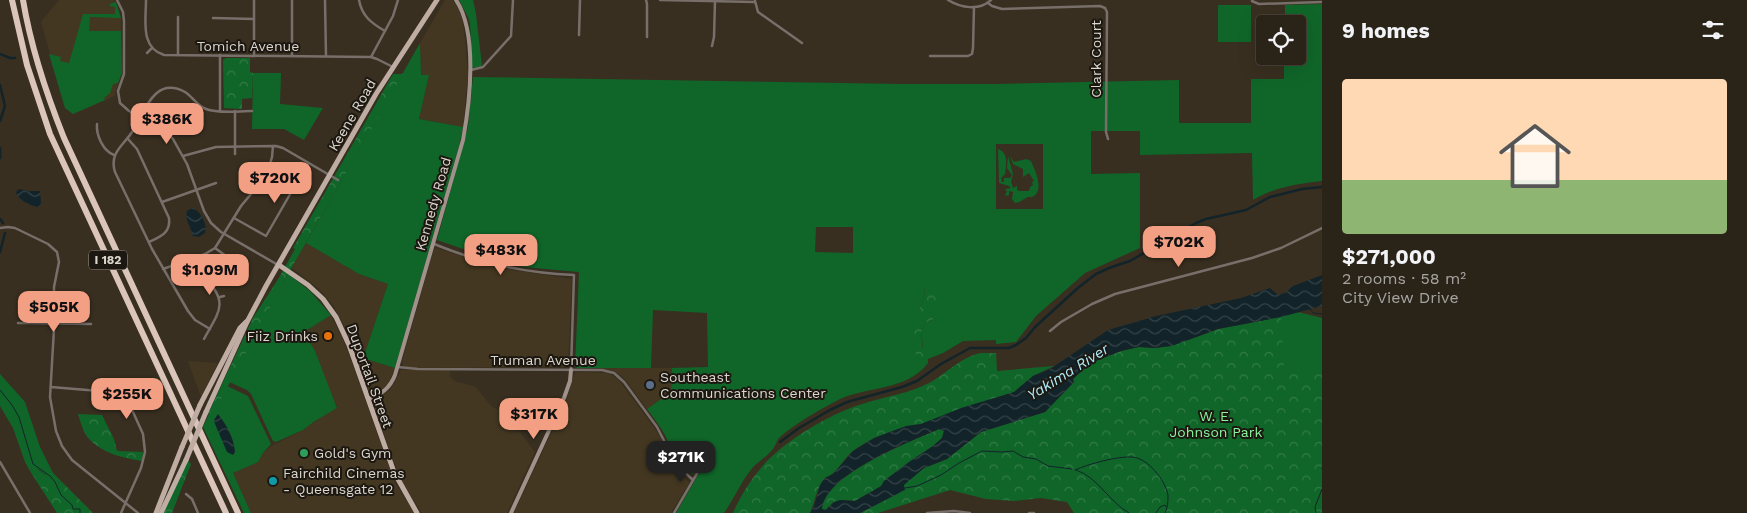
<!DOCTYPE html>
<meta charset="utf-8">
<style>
:root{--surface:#2a2318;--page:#362f25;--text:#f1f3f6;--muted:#a5a4a2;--line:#464037;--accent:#f39f83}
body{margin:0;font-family:"Work Sans",sans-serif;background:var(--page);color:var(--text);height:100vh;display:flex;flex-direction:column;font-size:19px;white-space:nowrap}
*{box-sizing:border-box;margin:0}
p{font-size:16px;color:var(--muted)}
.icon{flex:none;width:28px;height:28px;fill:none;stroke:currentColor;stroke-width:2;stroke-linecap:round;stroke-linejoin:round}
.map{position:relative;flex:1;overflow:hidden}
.drawer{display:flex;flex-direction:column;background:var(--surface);width:425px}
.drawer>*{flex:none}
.buttons{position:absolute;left:1256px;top:15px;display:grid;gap:10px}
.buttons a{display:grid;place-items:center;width:50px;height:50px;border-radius:5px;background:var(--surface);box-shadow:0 5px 20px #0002,0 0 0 1px var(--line);font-size:25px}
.price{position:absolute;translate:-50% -42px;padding:0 11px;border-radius:10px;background:var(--accent);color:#111;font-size:16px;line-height:32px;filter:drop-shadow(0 1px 2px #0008)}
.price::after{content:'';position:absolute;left:50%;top:30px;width:15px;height:11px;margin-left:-8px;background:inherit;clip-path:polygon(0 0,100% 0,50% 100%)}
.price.on{background:#222;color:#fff}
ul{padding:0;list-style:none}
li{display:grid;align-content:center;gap:10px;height:265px;padding:0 20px}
li span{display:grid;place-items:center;height:155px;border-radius:5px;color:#555}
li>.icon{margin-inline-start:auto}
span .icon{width:90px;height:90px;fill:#fffc;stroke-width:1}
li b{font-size:21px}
h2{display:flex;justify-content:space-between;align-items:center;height:60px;padding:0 20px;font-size:21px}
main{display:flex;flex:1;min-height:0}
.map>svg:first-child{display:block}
.built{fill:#433721}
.green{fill:#106629;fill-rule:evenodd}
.forest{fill:url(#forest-crowns)}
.water{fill:url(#water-waves);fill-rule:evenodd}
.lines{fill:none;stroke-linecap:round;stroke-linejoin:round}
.stream{stroke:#122429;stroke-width:1}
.canal{stroke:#122429;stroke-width:2.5}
.street{stroke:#786f6b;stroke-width:2.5}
.secondary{stroke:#a0928b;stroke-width:4}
.primary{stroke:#bfada4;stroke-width:5}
.highway{stroke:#dbc5ba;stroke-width:6}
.primary-bridge{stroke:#bfada4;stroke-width:5}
.food-dot{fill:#e8710a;stroke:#1c1811;stroke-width:2}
.service-dot{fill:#5c6f8a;stroke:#1c1811;stroke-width:2}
.leisure-dot{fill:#2e9e5b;stroke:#1c1811;stroke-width:2}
.culture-dot{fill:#0f9aa8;stroke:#1c1811;stroke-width:2}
.labels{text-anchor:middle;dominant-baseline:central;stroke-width:4;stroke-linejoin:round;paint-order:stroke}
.shield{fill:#1c1811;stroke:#a29d95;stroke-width:1}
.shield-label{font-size:12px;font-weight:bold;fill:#dcd6cd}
.street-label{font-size:14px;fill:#dcd6cd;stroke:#1c1811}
.poi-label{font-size:14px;fill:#dcd6cd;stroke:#1c1811;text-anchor:start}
.park-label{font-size:14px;fill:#89f59b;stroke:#1c1811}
.water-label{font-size:15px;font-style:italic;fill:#afebfa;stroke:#1c1811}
</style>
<main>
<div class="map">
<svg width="1322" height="513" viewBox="0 0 1322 513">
<defs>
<pattern id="forest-crowns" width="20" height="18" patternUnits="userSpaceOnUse" patternTransform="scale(1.25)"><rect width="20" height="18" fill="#106629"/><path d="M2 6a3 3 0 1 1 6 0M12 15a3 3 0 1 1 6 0" fill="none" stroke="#327b47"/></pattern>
<pattern id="water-waves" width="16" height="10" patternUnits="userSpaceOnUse" patternTransform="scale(1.25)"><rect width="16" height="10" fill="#122429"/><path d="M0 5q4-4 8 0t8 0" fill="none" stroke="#344347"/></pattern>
</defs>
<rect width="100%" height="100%" fill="#382f20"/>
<!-- built -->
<g class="built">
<polygon points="59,0 114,0 121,18 122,73 116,89 115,96 73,114 65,108 41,22"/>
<polygon points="445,0 453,0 458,7 463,22 465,39 468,76 463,127 419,119 429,76 421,75 420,43"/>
<polygon points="306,243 359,274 388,284 362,362 369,360 395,368 388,384 378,392 374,394 369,392 349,335 333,305 318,288 292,268"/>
<polygon points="436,248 499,268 572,279 568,367 406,368 403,365 402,361 434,249"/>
<polygon points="331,315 346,346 394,481 414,513 251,513 233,473 258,462 263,453 271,446 303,430 327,413 336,409 337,407 326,383 315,351 304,332"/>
<polygon points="188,361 218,363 201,397"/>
<polygon points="601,368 672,368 671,392 647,409 624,378 614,371"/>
<polygon points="401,370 450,370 450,377 455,381 476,387 491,406 506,414 535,452 507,513 422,513 404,486 398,473 373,404 375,399 384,394 391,389"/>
<polygon points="576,372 608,373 618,379 655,429 660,437 671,462 689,483 671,513 514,513 567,399 574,375"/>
</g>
<!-- green -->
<g class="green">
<polygon points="459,0 473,0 476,14 482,66 472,68 470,24 468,17"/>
<polygon points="116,2 121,18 90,17 89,31 121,31 122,73 118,83 113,84 110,93 104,98 105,100 73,114 65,108 49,54 61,57 60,61 69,63 83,14 115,14 115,7 110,6 110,4"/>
<path d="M1322,4V181C1297,184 1275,187 1253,200L1252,153L1140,155V131H1091V174L1140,173V248L1085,273L1036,316L1016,342L996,344V340L963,341L943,353L928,359V363C907,391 867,386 838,400C819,410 796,423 780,437C776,441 776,446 772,450C766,458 756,462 750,471C740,484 734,499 724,513H676L698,475L705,470L706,466L704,464L694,474C674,472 672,449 665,435C660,426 653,417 647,409L671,392L672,368L708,367L707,313L653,310L651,368H577L575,367L579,272L524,267L504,263L437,240L468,127L473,77L902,84H996L1179,80V123H1251V79H1284V56H1298V24H1285V5ZM996,144H1043V209H996ZM816,227H853V253L815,252ZM925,287L938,317L924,324L921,333L923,347L917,360C917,351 911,341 912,333C914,316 925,304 925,287Z"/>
<rect x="1218" y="5" width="33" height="37"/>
<polygon points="420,43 421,75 429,75 419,119 463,127 459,146 395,368 369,360 362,362 388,284 359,274 306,243"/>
<polygon points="253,73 281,73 280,104 323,108 304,140 284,129 252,129"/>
<path d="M998,149C1009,153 1006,164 1005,174L1001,178L1002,182H1004V178H1010L1012,175L1007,168L1008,156L1013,174L1011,182L1013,188L1017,186V190L1019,191H1029L1030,187L1033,185L1032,182L1034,181L1029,173L1023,177V169L1013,164L1010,156L1014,162L1026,159L1031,161C1035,170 1044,189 1034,196C1028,199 1032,195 1026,198C1022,200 1021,202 1015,203L1012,199L1013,192L1009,191V195L1005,196L1007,191L1005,189L1011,188L1009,186L999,183Z"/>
<polygon points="288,274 310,291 331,315 304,332 315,351 337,408 315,421 303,430 276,442 273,441 251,394 247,390 229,382"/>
<polygon points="1298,312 1322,318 1322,433 1161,347"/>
<path d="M0,374L25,402L40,447L53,473L61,481L57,485C48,481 44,469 32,467L30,471L25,462L13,428L0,406Z"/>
<polygon points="227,386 248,396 271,444 263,453 258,462 233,473 251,513 244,513 203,427 209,414 212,415"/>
</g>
<!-- forest -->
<g class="forest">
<polygon points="226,58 250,58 250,72 253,73 252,98 242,99 242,109 224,108 223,60"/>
<polygon points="393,74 403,74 288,274 212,416 208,414 253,318 280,276 295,249 293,248"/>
<path d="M928,284L937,286L938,289V317L924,324L921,333L924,360H916C917,351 911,341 911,333C913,315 925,306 925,287Z"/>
<polygon points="1281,317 1284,368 1322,368 1322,513 1074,513 1067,502 1041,498 1014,501 986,499 950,490 878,513 860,513 883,501 924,468 947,459 981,432 1045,412 1074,382 1073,379 1084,369 1098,360 1121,351 1139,347 1154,348 1172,346 1218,329"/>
<path d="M980,353H996L997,371L1054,366L1033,376L1014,392L921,424C901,426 868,439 853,451C845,457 840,468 832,474C830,476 827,476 825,478C817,486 815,502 810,513H733C740,497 749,482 761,468C781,443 828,415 859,405C882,397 909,394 931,382C948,372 960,358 980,353Z"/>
<path d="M78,414L102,415L114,439L117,451L143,452L142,461C124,458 104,454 90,440C83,433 81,423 78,414Z"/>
<path d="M939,429L944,431L942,438L933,446L909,462L884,481L882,486L855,501L844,500L834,502L825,510L822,509C825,474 910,442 939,429Z"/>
<polygon points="187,460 191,464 172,513 163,513"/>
<polygon points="32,467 35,467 57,485 61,481 93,513 57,513 30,471"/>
</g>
<!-- water -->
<g class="water">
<path d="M19,189L29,191H40L41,202L40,207C32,207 18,200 16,192Z"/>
<path d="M192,208C200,210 208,225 205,233L199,237L193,236L186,217L187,211Z"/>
<path d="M1322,275V306L1281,317L1218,329L1172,346L1154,348L1139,347L1121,351L1098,360L1084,369L1073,379L1074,382L1045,412L981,432L947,459L924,468L904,485L905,490L860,513H810L814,506L820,485L825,478L833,474L853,451L874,438L906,426L921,424L961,408L1014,392L1033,376L1050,369L1108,330L1156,316L1241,298L1270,288L1278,295L1285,293L1293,286ZM939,429L944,431L942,438L933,446L909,462L884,481L881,486L855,501L840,500L834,502L826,510L822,509C825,474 911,441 939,429Z"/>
<path d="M218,414C226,424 234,438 235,452L233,455L227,452L215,424L214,420Z"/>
</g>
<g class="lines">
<!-- stream -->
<g class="stream">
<polyline points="1310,309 1313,313 1322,314"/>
<polyline points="0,390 12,405 19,417 33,464 50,476 55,482 61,495 72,505 73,509 80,509 80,513"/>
<polyline points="1322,467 1322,469"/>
<path d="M1075,470C1088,464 1118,456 1132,457C1148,458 1165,480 1168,495C1168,499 1168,503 1167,507"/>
<path d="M1076,470C1098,477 1109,502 1129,513"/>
<polyline points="905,488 917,486 941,475 959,463 982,451 1002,452 1013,451 1023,457 1036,459 1048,466 1072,469"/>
<polyline points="1156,513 1160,507 1165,505 1167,508 1165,513"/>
<polyline points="1316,513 1315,507 1322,489"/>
</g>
<!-- canal -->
<g class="canal">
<polyline points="0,54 10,58 15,58"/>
<polyline points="0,85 5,106 0,121"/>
<polyline points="0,148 0,158"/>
<polyline points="0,219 3,223"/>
<polyline points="0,252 5,233"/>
<polyline points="780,442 799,428 830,410 847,402 902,387 917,381 941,364 970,348 1009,348 1016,345 1026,338 1035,327 1079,287 1096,274 1109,268 1130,261 1196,223 1206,219 1246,210 1270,197 1302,189 1322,187"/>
</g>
<!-- street -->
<g class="street">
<polyline points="117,0 123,12 124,21 124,74 118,91 120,103 129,111 163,129 173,139 187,164 204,211 211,223 221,232 278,265"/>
<path d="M146,0C146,20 140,48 164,55L371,57L377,59L393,67"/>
<polyline points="254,0 254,56"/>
<polyline points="292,0 292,56"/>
<polyline points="325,0 326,56"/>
<path d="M359,0C362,16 371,23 385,31"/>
<polyline points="646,0 647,4 647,37"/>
<polyline points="660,0 755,2"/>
<path d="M948,0C961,8 979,11 991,0"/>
<polyline points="755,1 758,12 802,43"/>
<polyline points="1252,1 1259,4 1322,2"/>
<polyline points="988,3 992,6 1002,9 1100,6 1105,8 1107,12 1106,132 1108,139"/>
<polyline points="178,17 178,55"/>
<polyline points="213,18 254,19"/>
<polyline points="579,35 580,0"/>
<polyline points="712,46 714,37 715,1"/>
<polyline points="147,53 152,48"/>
<polyline points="220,55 220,111"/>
<polyline points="930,56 968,56 972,54 973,48 974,7"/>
<polyline points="371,57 393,16 398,0"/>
<polyline points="471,70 483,67 511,36 513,0"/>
<path d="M97,124C96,135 103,151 114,155"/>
<polyline points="168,133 174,125"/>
<path d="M128,139L137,149L169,218C171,233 160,237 149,242"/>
<polyline points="235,154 235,111"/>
<polyline points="183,156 216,147 276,146 283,148 338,180"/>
<polyline points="162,202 216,183"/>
<polyline points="234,218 266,236 308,163"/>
<polyline points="0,228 8,227 15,228 48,244 57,252 59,262 54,287 54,329 50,397 56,431 62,446 72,460 138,513"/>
<path d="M434,244C481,263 523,273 574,275L571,370"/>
<polyline points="215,248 241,267"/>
<path d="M192,259C194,267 200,272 205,278C230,303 218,313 204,339"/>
<polyline points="163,269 205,254 215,248 241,206 256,188 270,164 272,157 273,146"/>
<polyline points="220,297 224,296"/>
<polyline points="18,323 91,324"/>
<path d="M210,329L195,320L188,311L152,249L115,172C109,153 123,146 132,132C144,113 154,75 185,92C193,97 197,106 206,109C219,114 238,111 252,111"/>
<polyline points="1050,331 1061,322 1092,304 1115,294 1252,258 1281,248 1322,228"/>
<polyline points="398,367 418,369 602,370 614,373 624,382 657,427 676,464 693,480"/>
<polyline points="51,387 111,392 122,398 133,412 143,434 145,452 141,468 121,513"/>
<polyline points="0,462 30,513"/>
<polyline points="186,494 192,499 198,513"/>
<polyline points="674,513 699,470 704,465"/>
<polyline points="927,513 954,511 970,513"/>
<polyline points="1029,513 1034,513"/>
</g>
<!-- secondary -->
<g class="secondary">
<path d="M368,399C382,394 390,388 395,375L463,140C470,102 478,33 456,0"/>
<polyline points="511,513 564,398 570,381 571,370"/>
</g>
<!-- primary -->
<g class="primary">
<polyline points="279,265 308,285 323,299 336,317 349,345 394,472 417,513"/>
<polyline points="200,405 240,328 246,322"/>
<polyline points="206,412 247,322 266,286 376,94 437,0"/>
<polyline points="156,513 182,447"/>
<polyline points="161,513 186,460"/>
</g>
<!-- highway -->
<g class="highway">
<polyline points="12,0 27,65 50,134 226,513"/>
<path d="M23,0C31,48 46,93 64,138L238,513"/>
</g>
<!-- primary-bridge -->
<g class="primary-bridge">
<polyline points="182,447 200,405"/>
<polyline points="186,460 206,412"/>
</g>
</g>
<!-- markers -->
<circle class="food-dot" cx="328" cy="336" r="5"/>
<circle class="service-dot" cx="650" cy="385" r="5"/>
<circle class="leisure-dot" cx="304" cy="453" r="5"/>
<circle class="culture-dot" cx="273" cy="481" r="5"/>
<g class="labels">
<!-- shield labels -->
<rect class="shield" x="89" y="250.5" width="38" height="19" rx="4"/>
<g class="shield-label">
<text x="108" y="260">I 182</text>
</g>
<!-- street labels -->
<g class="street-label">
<text x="248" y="46">Tomich Avenue</text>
<text transform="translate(1096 59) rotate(-90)">Clark Court</text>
<text transform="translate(352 115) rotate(-60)">Keene Road</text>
<text transform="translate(433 204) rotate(-74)">Kennedy Road</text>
<text x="543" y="360">Truman Avenue</text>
<text transform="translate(370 376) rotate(70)">Duportail Street</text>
</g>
<!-- poi labels -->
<g class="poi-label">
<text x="318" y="336" text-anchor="end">Fiiz Drinks</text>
<text x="660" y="377">Southeast<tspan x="660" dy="16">Communications Center</tspan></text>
<text x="314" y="453">Gold's Gym</text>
<text x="283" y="473">Fairchild Cinemas<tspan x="283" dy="16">- Queensgate 12</tspan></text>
</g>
<!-- park labels -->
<g class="park-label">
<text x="1216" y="416">W. E.<tspan x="1216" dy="16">Johnson Park</tspan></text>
</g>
<!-- water labels -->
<g class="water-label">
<text transform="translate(1068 372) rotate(-32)">Yakima River</text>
</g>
</g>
</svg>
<div class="buttons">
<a><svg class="icon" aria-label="locate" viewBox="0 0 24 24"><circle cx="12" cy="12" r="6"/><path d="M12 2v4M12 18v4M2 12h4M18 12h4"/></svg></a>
</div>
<b class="price" style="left:167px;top:145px">$386K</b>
<b class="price" style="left:275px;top:204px">$720K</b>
<b class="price" style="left:1179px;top:268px">$702K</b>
<b class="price" style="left:501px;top:276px">$483K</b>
<b class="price" style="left:210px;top:296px">$1.09M</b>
<b class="price" style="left:54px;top:333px">$505K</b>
<b class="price" style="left:127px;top:420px">$255K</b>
<b class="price" style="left:534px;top:440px">$317K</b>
<b class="price on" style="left:681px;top:483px">$271K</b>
</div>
<section class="drawer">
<h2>9 homes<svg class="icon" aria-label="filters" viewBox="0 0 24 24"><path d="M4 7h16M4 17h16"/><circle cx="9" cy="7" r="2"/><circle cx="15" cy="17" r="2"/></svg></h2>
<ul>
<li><span style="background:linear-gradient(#ffd9b3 65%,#8fb573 0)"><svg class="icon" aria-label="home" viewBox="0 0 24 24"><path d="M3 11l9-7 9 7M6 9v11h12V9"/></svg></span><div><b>$271,000</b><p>2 rooms · 58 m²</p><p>City View Drive</p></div></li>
</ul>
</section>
</main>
